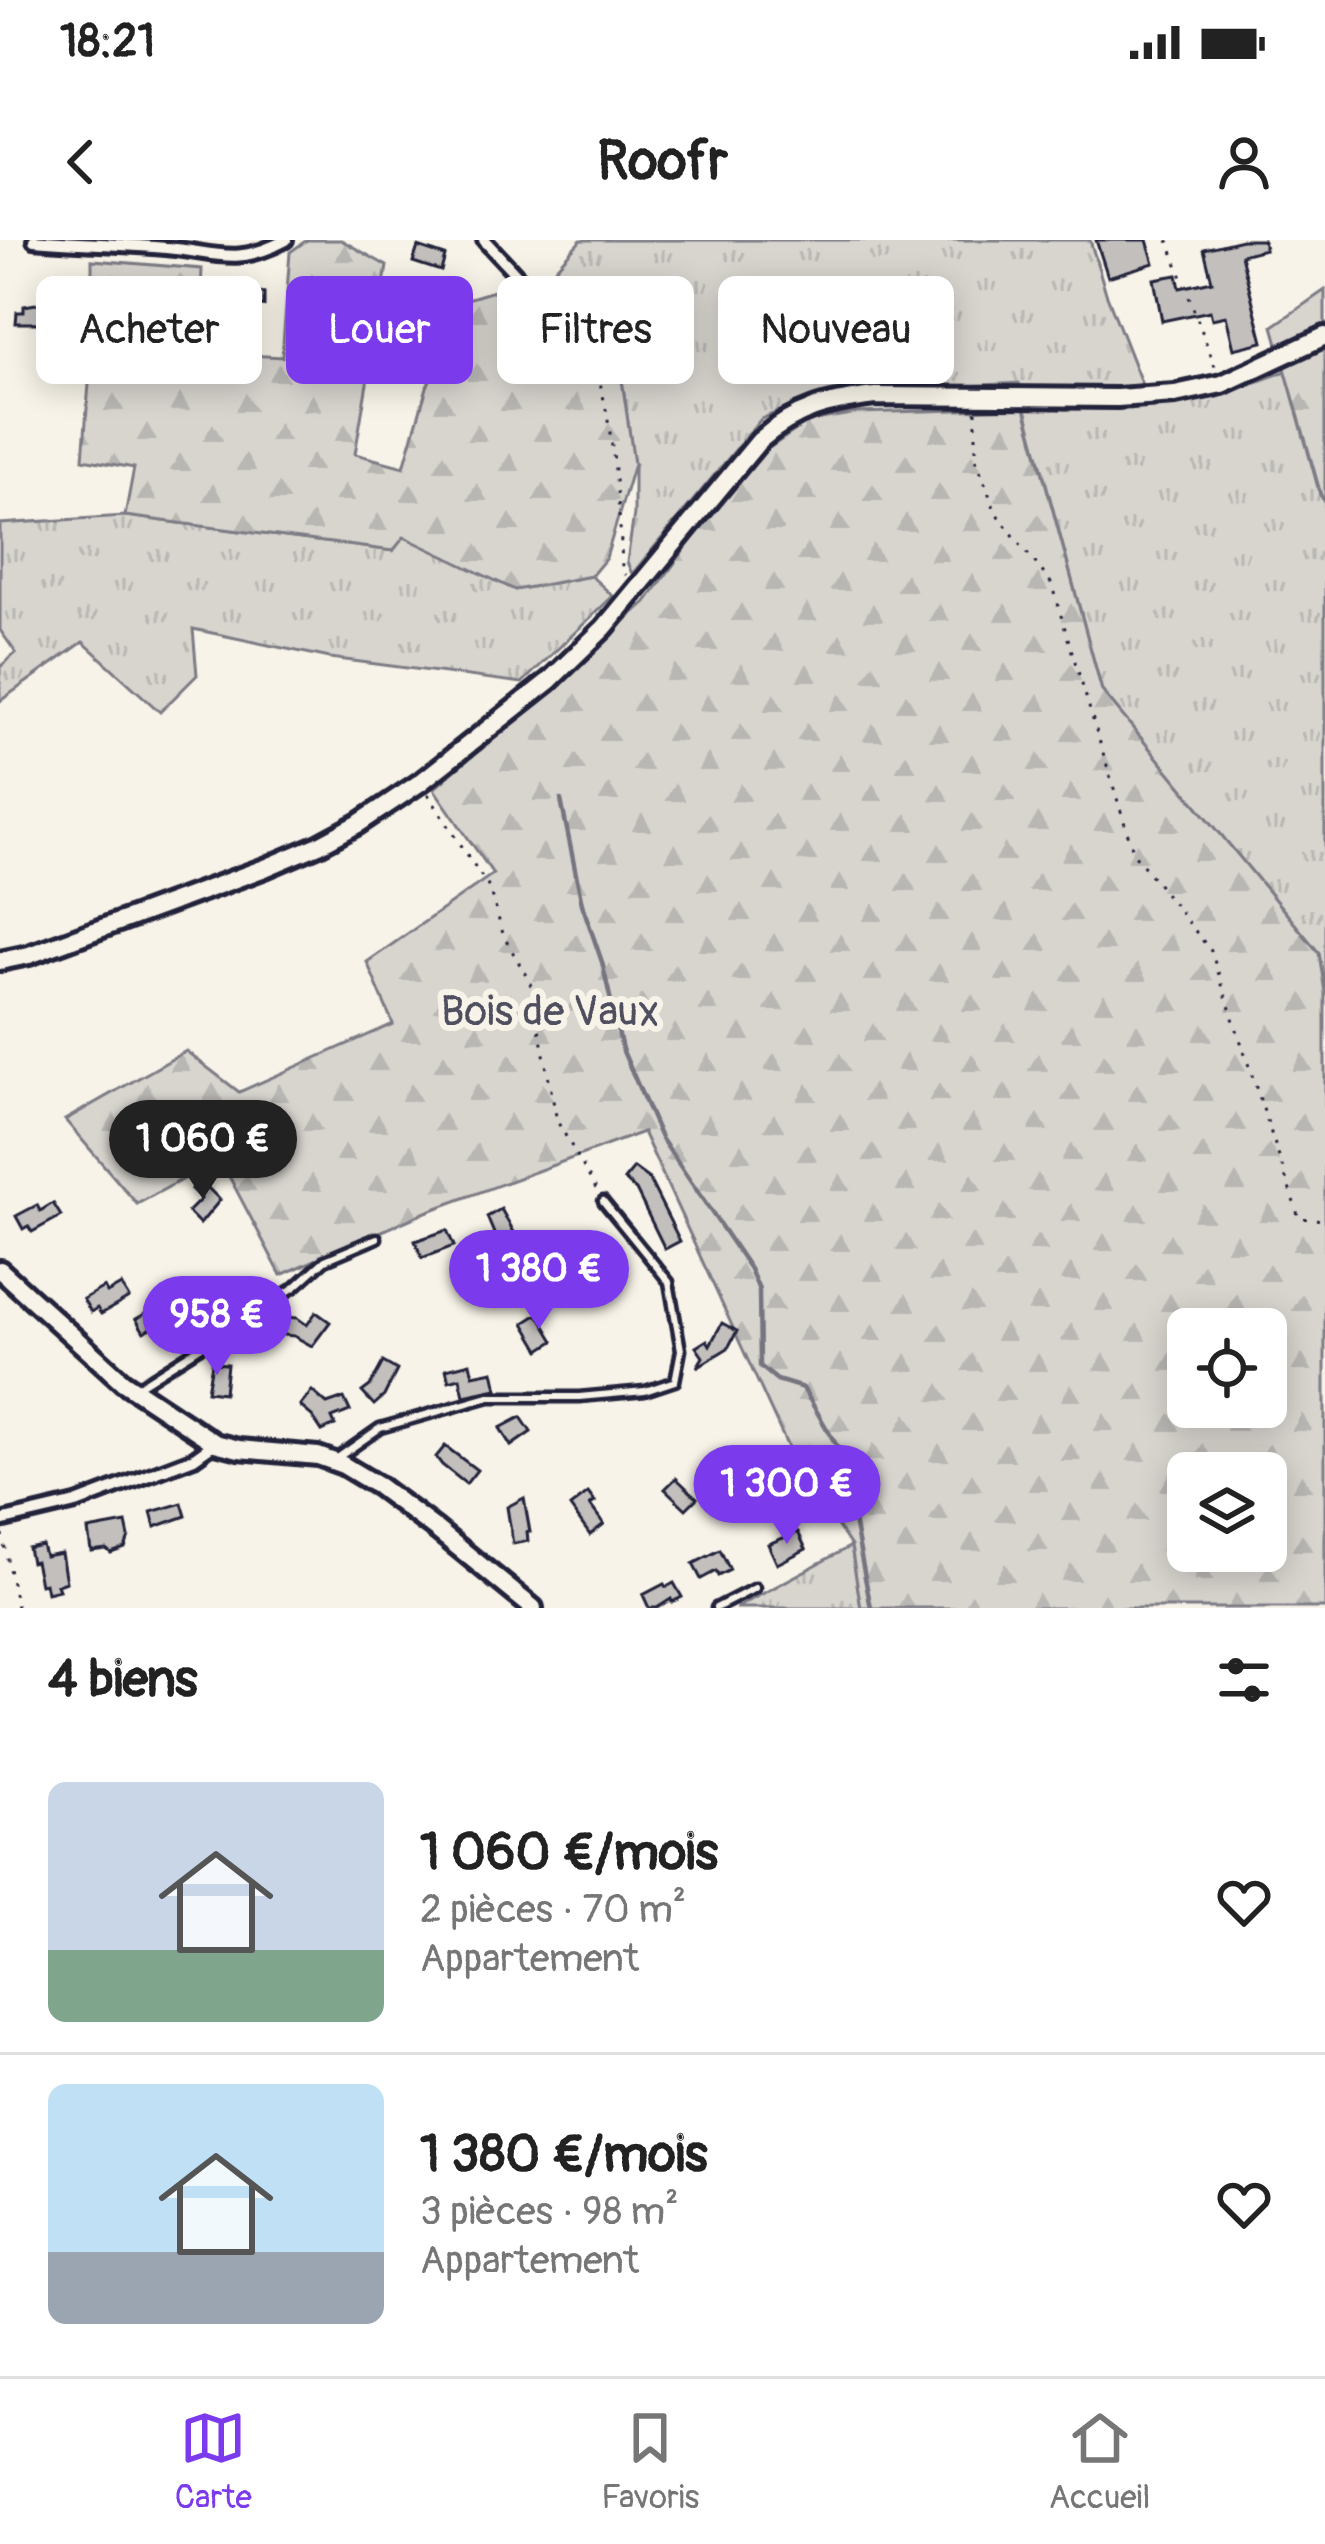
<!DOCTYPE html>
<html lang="fr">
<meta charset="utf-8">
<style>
:root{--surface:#fff;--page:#f2f2f2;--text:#222;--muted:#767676;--line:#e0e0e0;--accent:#7c3aed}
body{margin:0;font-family:Pangolin,sans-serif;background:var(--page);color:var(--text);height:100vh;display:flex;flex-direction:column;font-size:45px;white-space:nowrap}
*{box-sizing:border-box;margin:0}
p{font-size:39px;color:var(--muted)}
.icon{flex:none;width:66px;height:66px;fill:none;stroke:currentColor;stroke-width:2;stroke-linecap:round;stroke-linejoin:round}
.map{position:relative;height:1368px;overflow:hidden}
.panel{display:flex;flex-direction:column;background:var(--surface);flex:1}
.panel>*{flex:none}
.banner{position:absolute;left:36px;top:36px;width:1254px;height:108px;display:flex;gap:24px}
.controls{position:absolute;left:1167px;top:1068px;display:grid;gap:24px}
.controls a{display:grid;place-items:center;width:120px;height:120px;border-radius:18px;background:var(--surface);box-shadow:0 6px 30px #0003;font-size:60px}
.price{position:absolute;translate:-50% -102px;padding:0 27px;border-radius:42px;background:var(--accent);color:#fff;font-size:39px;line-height:78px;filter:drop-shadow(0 3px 6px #0008)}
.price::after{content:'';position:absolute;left:50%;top:72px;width:36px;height:27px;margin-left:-18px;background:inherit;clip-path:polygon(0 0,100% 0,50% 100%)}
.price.selected{background:#222;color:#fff}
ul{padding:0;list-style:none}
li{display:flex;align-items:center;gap:36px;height:300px;padding:0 48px}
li+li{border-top:3px solid var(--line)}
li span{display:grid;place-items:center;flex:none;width:336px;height:240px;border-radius:18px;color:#555}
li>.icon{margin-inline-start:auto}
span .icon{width:144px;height:144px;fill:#fffc;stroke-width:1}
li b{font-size:51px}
h2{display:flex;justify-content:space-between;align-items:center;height:144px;padding:0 48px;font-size:51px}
.tag{padding:0 42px;border-radius:18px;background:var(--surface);box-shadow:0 6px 30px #0003;font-size:42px;line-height:108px}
.tag.selected{background:var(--accent);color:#fff}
.status{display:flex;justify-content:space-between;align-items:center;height:84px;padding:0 60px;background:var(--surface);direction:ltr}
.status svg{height:33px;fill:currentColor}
header{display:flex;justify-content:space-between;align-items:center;height:156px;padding:0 48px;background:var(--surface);font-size:54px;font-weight:700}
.tabs{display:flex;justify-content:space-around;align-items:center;height:168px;border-top:3px solid var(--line);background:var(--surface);font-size:33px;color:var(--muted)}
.tabs a{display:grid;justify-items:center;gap:6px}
.tabs .selected{color:var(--accent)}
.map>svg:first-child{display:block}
.grass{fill:url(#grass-tufts);stroke:#7d7c85;stroke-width:3}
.forest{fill:url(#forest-firs);stroke:#7d7c85;stroke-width:3;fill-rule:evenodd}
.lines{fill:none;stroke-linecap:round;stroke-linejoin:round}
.stream{stroke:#76747f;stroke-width:4.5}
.building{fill:#c2bfbd;stroke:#22223b;stroke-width:3}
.lane-casing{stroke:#22223b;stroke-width:15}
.street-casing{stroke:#22223b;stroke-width:20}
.secondary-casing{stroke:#22223b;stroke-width:26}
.path{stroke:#22223b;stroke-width:3;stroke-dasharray:3 9;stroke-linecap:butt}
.lane{stroke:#f7f3e8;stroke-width:6}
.street{stroke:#f7f3e8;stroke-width:10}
.secondary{stroke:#f7f3e8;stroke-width:16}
.labels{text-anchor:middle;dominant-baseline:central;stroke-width:12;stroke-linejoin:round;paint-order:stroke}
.park-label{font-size:42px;fill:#504f60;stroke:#f7f3e8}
</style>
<div class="status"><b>18:21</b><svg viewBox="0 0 49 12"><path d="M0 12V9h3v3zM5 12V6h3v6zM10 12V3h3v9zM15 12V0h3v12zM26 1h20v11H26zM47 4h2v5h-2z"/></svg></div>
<header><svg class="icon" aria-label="back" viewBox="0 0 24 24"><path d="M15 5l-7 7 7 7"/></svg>Roofr<svg class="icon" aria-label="person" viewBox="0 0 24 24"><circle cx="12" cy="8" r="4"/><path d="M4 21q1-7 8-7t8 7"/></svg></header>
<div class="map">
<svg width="1325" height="1368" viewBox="0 0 1325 1368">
<defs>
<pattern id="grass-tufts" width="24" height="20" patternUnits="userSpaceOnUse" patternTransform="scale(3)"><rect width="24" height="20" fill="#d8d5cf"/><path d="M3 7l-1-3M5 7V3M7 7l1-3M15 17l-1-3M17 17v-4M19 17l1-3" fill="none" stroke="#b9b7b3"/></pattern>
<pattern id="forest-firs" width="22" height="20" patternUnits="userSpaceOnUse" patternTransform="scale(3)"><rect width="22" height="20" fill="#d8d5cf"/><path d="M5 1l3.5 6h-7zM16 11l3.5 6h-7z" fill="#b9b7b3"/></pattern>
</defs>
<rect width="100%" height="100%" fill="#f7f3e8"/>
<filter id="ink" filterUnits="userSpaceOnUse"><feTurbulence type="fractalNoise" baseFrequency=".00833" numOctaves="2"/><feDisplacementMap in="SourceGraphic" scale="24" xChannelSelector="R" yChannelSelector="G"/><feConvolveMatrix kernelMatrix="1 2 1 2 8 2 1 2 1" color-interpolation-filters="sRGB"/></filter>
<g filter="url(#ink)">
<!-- grass -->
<g class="grass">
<polygon points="581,0 1090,0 1106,53 1142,145 1145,166 1213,158 1286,131 1320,255 1325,261 1325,753 1319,713 1102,451 1019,143 820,154 761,179 632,334 627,322 634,274 634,224 616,98 550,34"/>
<polygon points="125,276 393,311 404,296 515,350 591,336 613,356 522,443 330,418 193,389 197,435 160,472 83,402 0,461 0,427 16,413 0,390 0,284"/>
<polygon points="851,1306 861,1368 736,1368"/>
</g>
<!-- forest -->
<g class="forest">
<polygon points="307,0 341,0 387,26 355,214 404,227 427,147 464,60 550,34 616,98 634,224 606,318 591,336 515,350 404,297 393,311 125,276 134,228 83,219 92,106 92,20 202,29 198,112 282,117 290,12"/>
<polygon points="1325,50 1325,261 1321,255 1273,86"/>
<path d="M1025,168L1102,451L1319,713L1325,753V1368H861L851,1306L797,1227L643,892L426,972L281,1035L220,919L137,964L65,880L186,811L239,852L393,784L367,722L493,634L434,549L646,362L750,221L809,181L857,173ZM1188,1089H1266V1167H1188ZM1188,1233H1266V1311H1188Z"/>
</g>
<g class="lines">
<!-- stream -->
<polyline class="stream" points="561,560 582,664 602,722 622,809 661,898 750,1029 759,1050 760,1126 777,1140 803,1148 848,1225 848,1250 871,1368"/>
</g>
<!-- building -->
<g class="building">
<polygon points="1096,0 1147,0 1154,23 1108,37"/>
<polygon points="1242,0 1263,0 1265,9 1241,15 1263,102 1234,109 1226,76 1212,79 1210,71 1162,81 1154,39 1177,35 1180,48 1212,41 1204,9"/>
<polygon points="418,7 445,16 441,31 413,22"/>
<polygon points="234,42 235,45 244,46 244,52 264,53 264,66 216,70 212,51 223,48 223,44"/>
<polygon points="36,64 70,66 75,68 68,87 46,78 46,83 16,83 17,72 24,72 24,66"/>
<polygon points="634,928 649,939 680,1001 665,1009 636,950 624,940"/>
<polygon points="200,940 220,960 200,984 188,972 201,959 191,949"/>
<polygon points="53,963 61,976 32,992 28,986 23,989 16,976 37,965 40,971"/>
<polygon points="501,969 515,994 498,1003 487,977"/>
<polygon points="447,990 454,1006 422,1018 415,1001"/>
<polygon points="121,1045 129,1058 101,1074 97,1068 91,1072 83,1059 104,1047 107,1053"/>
<polygon points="175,1065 183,1079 159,1093 155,1086 144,1092 136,1079 157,1067 161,1074"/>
<polygon points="316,1072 330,1082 312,1106 294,1096 283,1095 284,1077 297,1078 307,1085"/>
<polygon points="538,1074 554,1101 540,1110 524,1083"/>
<polygon points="722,1083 737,1091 728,1108 697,1127 703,1117 696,1107 707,1100 710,1105"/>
<polygon points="383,1122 397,1130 384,1156 374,1165 362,1152 370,1146"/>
<polygon points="212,1123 227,1124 224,1153 207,1151"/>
<polygon points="470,1123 473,1135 493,1131 497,1149 464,1156 460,1138 449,1141 446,1129"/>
<polygon points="312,1151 327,1164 344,1158 350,1171 332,1178 335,1185 322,1191 312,1176 300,1166"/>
<polygon points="521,1177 531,1192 511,1206 500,1188"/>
<polygon points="445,1206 477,1230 466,1244 442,1225 436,1217"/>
<polygon points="676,1238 697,1258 686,1269 665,1249"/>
<polygon points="588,1253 595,1262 590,1265 604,1284 590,1295 570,1267"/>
<polygon points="524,1258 530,1292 527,1292 528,1301 513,1304 507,1267"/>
<polygon points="182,1263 186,1276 155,1287 151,1272"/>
<polygon points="126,1283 129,1297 125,1308 111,1313 106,1309 91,1311 88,1290"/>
<polygon points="798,1292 806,1309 777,1324 768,1304"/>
<polygon points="42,1305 45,1316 61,1313 66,1342 57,1345 59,1350 47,1353 45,1343 40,1344 35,1321 31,1322 28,1308"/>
<polygon points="720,1310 730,1330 718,1336 716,1331 701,1339 693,1324"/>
<polygon points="674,1343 682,1357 672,1362 671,1359 657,1368 649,1368 643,1355 664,1344 666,1347"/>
</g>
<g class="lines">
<defs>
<g id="lane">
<polyline points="137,1147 295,1047 325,1020 377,998"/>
<polyline points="336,1219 380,1188 489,1157 579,1157 645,1151 675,1141 681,1110 669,1042 603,961"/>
<polyline points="716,1368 755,1348"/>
</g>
<g id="street">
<path d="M34,0C78,4 122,4 166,8C216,12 236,27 286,0"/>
<polyline points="484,0 538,58"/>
<polyline points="0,1281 76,1263 194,1218 215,1203"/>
</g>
<g id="secondary">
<path d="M0,721L29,715L265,628L319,605L358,584L421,542L549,441L604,388L759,201C797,168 827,162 875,156L1117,158L1175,154L1222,144L1325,96"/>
<polyline points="0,1030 123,1142 215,1203 239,1209 318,1216 343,1225 378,1246 437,1290 533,1368"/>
</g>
</defs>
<!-- lane casing -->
<use href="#lane" class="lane-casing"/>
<!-- street casing -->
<use href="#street" class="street-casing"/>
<!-- secondary casing -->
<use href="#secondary" class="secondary-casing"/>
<!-- path -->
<g class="path">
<polyline points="1168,0 1217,132"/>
<path d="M548,67C559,78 573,88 582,100C611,137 621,280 622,330L626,335"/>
<polyline points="976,171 976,219 996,273 1051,343 1134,614 1211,711 1299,978 1325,980"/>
<polyline points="428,554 489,648 504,697 530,742 557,881 599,954"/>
<polyline points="2,1294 17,1368"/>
</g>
<!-- lane -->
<use href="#lane" class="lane"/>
<!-- street -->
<use href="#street" class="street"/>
<!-- secondary -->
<use href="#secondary" class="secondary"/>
</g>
</g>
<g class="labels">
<!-- park labels -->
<g class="park-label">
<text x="550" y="772">Bois de Vaux</text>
</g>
</g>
</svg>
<div class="controls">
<a><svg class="icon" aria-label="locate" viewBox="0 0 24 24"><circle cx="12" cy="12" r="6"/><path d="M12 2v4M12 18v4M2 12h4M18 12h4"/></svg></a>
<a><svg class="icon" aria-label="layers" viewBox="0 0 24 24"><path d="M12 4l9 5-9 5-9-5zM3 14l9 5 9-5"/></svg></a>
</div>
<b class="price selected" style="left:203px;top:962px">1 060 €</b>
<b class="price" style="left:539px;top:1092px">1 380 €</b>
<b class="price" style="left:217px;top:1138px">958 €</b>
<b class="price" style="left:787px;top:1307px">1 300 €</b>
<div class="banner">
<a class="tag">Acheter</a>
<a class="tag selected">Louer</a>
<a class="tag">Filtres</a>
<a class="tag">Nouveau</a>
</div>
</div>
<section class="panel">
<h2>4 biens<svg class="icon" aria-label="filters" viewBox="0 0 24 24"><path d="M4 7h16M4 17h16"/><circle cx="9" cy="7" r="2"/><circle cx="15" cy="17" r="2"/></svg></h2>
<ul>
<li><span style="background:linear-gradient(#c9d6e8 70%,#7fa58c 0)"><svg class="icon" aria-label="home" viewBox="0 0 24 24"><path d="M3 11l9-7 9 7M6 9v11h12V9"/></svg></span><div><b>1 060 €/mois</b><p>2 pièces · 70 m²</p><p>Appartement</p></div><svg class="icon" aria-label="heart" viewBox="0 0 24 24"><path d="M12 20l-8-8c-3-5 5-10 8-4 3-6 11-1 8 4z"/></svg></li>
<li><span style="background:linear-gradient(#bfe0f5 70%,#9aa5b1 0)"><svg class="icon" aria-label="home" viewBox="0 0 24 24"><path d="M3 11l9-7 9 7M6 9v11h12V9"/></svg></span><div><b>1 380 €/mois</b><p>3 pièces · 98 m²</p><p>Appartement</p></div><svg class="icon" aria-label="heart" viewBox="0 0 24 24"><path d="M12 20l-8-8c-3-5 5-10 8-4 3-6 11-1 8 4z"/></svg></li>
</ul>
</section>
<nav class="tabs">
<a class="selected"><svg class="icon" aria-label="map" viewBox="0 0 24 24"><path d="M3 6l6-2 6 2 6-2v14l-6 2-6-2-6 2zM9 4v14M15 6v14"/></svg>Carte</a>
<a><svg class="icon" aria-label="saved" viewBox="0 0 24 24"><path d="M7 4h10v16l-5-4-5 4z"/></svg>Favoris</a>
<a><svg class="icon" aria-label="home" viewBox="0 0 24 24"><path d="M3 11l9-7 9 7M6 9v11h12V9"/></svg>Accueil</a>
</nav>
